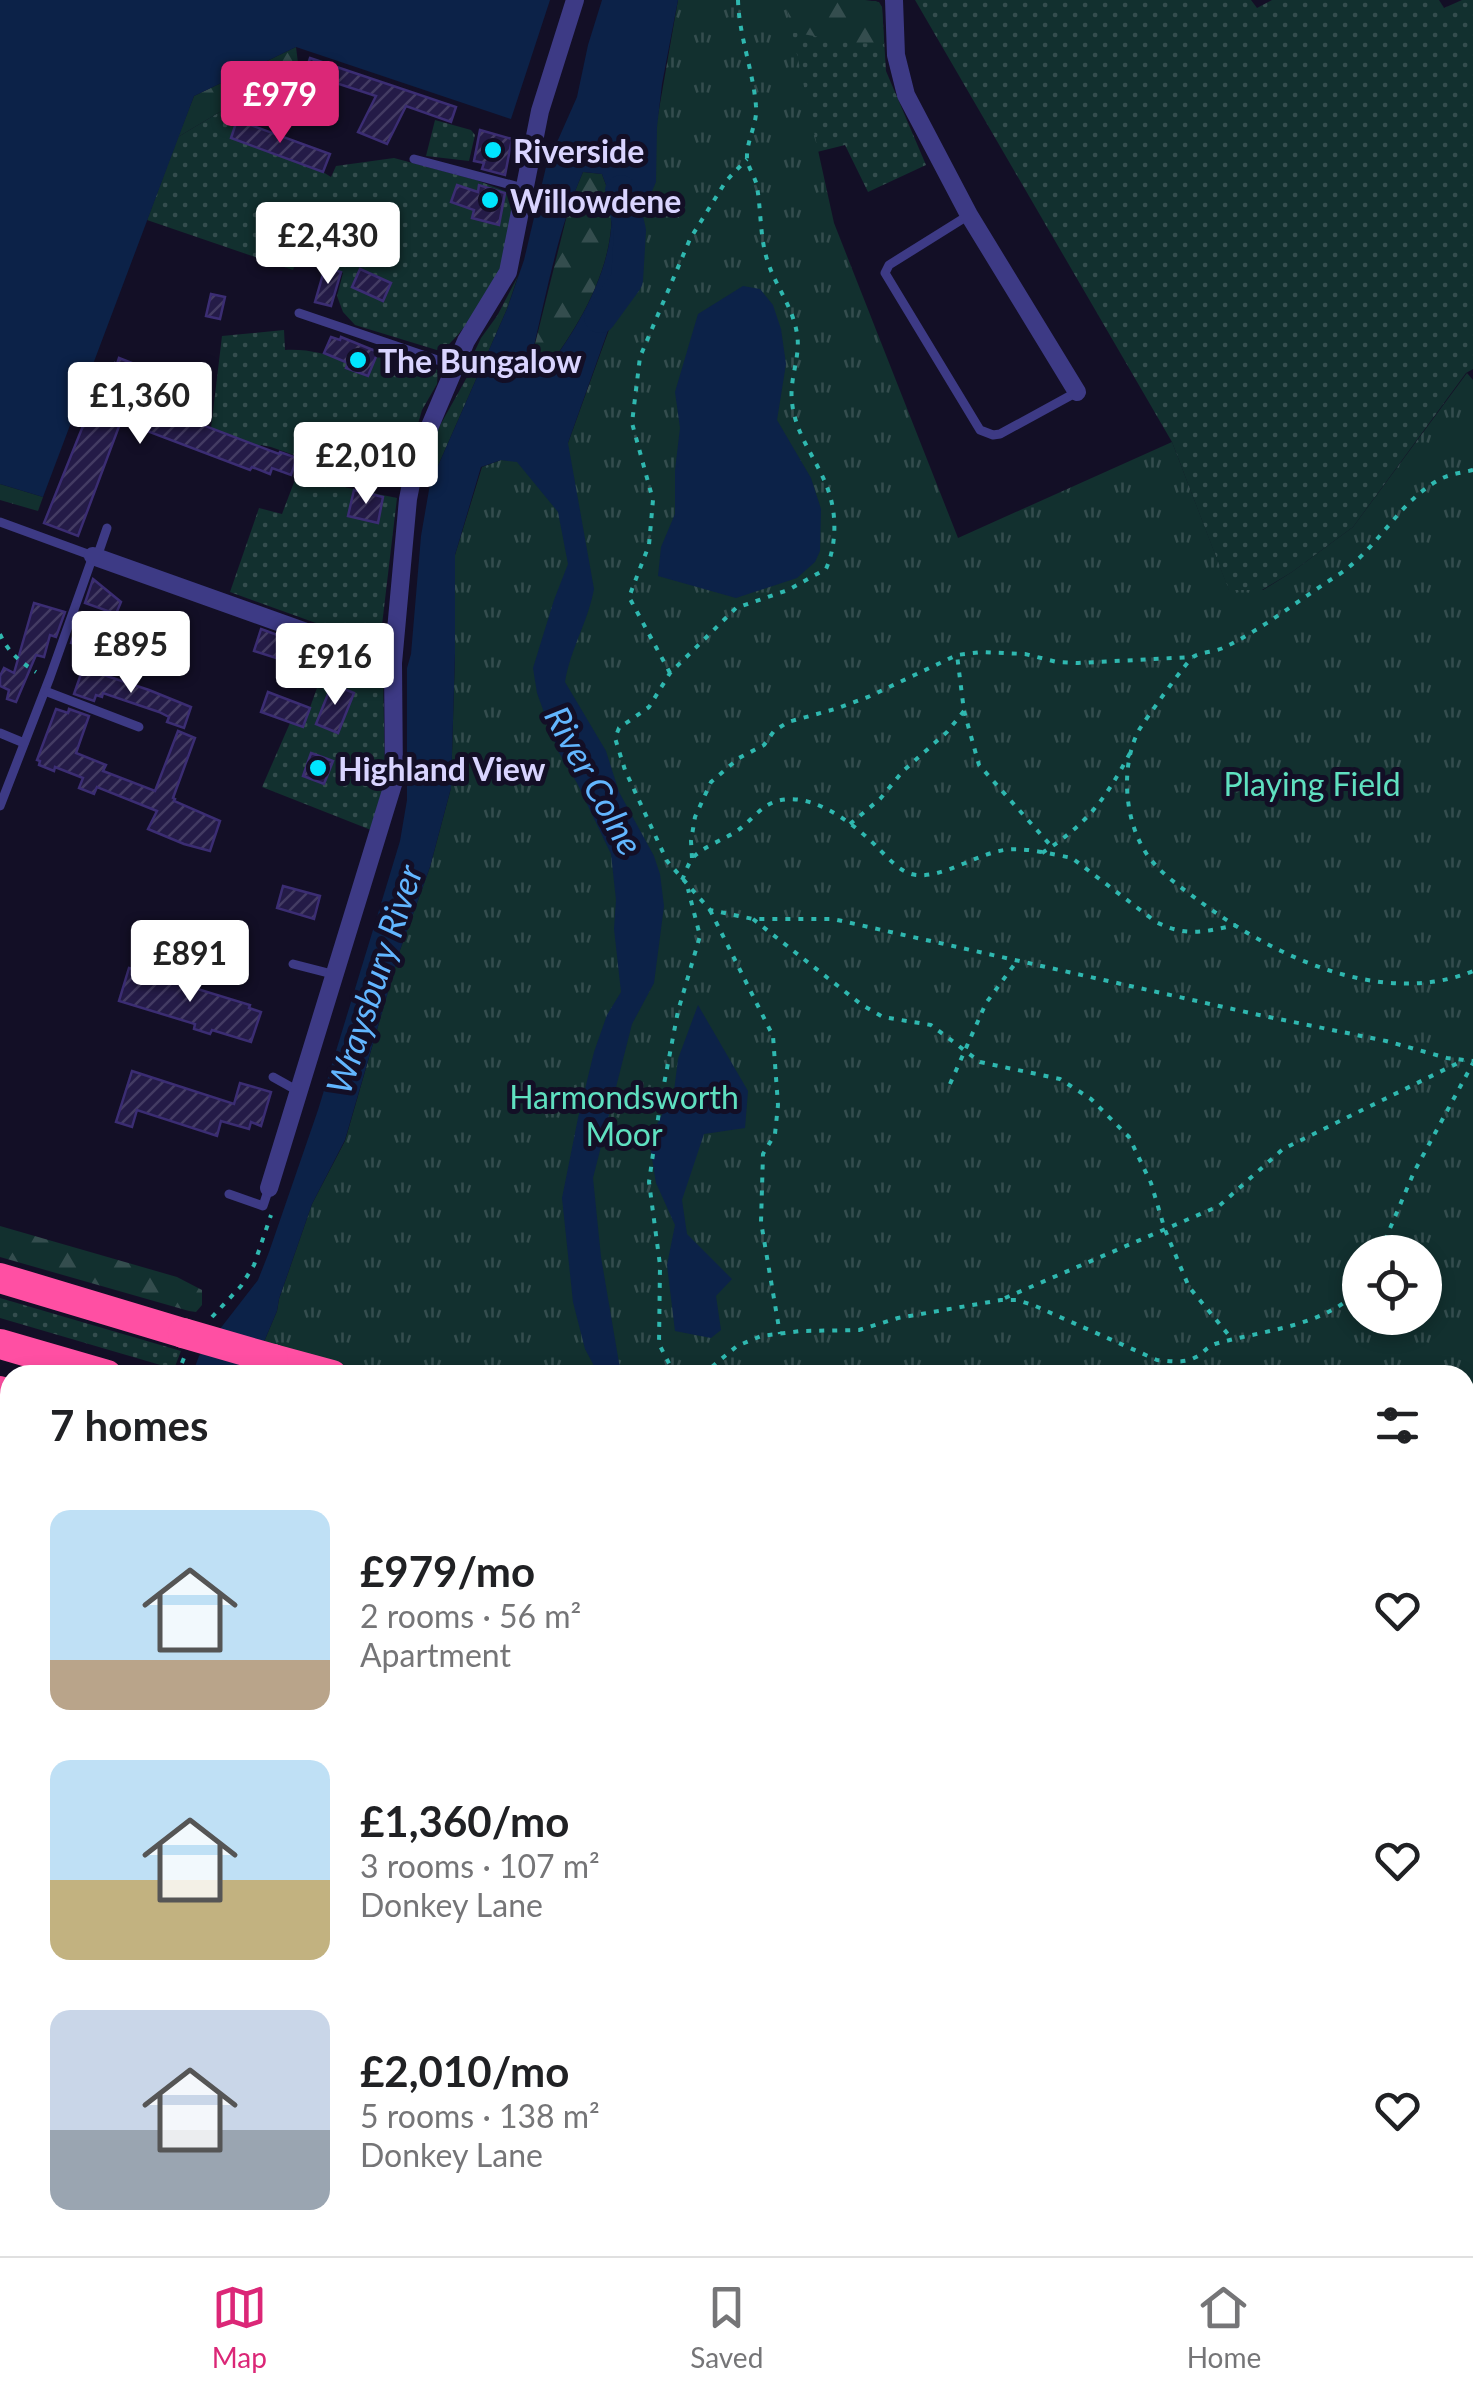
<!DOCTYPE html>
<meta charset="utf-8">
<style>
:root{--surface:#fff;--page:#f6f6f6;--text:#202124;--muted:#757577;--line:#e0e0e0;--accent:#db2777}
body{margin:0;font-family:Lato,sans-serif;background:var(--page);color:var(--text);height:100vh;display:flex;flex-direction:column;font-size:38px;white-space:nowrap}
*{box-sizing:border-box;margin:0}
p{font-size:32px;color:var(--muted)}
.icon{flex:none;width:55px;height:55px;fill:none;stroke:currentColor;stroke-width:2;stroke-linecap:round;stroke-linejoin:round}
.map{position:relative;flex:1;overflow:hidden}
.drawer{position:absolute;left:0px;top:1365px;width:1475px;height:892px;display:flex;flex-direction:column;background:var(--surface);border-radius:30px 30px 0 0;box-shadow:0 5px 15px #0003}
.drawer>*{flex:none}
.fabs{position:absolute;left:1342px;top:1235px;display:grid;gap:20px}
.fabs a{display:grid;place-items:center;width:100px;height:100px;border-radius:50%;background:var(--surface);box-shadow:0 5px 15px #0003;font-size:50px}
.price{position:absolute;translate:-50% -85px;padding:0 22px;border-radius:10px;background:#fff;color:#222;font-size:32px;line-height:65px;filter:drop-shadow(0 2px 5px #0008)}
.price::after{content:'';position:absolute;left:50%;top:60px;width:30px;height:22px;margin-left:-15px;background:inherit;clip-path:polygon(0 0,100% 0,50% 100%)}
.price.active{background:var(--accent);color:#fff}
ul{padding:0;list-style:none}
li{display:flex;align-items:center;gap:30px;height:250px;padding:0 50px}
li span{display:grid;place-items:center;flex:none;width:280px;height:200px;border-radius:20px;color:#555}
li>.icon{margin-inline-start:auto}
span .icon{width:120px;height:120px;fill:#fffc;stroke-width:1}
li b{font-size:42px}
h2{display:flex;justify-content:space-between;align-items:center;height:120px;padding:0 50px;font-size:42px}
.menu{display:flex;justify-content:space-around;align-items:center;height:140px;border-top:2px solid var(--line);background:var(--surface);font-size:28px;color:var(--muted)}
.menu a{display:grid;justify-items:center;gap:5px}
.menu .active{color:var(--accent)}
.map>svg:first-child{display:block}
.grass{fill:url(#grass-dots)}
.forest{fill:url(#forest-firs)}
.park{fill:url(#park-tufts);fill-rule:evenodd}
.water{fill:#0c2248;fill-rule:evenodd}
.lines{fill:none;stroke-linecap:round;stroke-linejoin:round}
.river{stroke:#0c2248;stroke-width:32}
.building{fill:url(#building-hatch);stroke:#3b2d73;stroke-width:2.5}
.path{stroke:#2fb8b0;stroke-width:4;stroke-dasharray:5 8;stroke-linecap:butt}
.service{stroke:#3d3a85;stroke-width:9}
.minor{stroke:#3d3a85;stroke-width:18}
.motorway{stroke:#ff4fa3;stroke-width:30}
.motorway-bridge{stroke:#ff4fa3;stroke-width:30}
.poi-dot{fill:#00e5ff;stroke:#130f26;stroke-width:4}
.labels{text-anchor:middle;dominant-baseline:central;stroke-width:10;stroke-linejoin:round;paint-order:stroke}
.poi-label{font-size:32px;font-weight:bold;fill:#d9d4ff;stroke:#130f26;text-anchor:start}
.park-label{font-size:32px;fill:#5fe0c0;stroke:#130f26}
.water-label{font-size:35px;font-style:italic;fill:#62b6ff;stroke:#130f26}
</style>
<div class="map">
<svg width="1473" height="2256" viewBox="0 0 1473 2256">
<defs>
<pattern id="grass-dots" width="8" height="8" patternUnits="userSpaceOnUse" patternTransform="scale(2.5)"><rect width="8" height="8" fill="#12302f"/><path d="M2 2h.1M6 6h.1" fill="none" stroke="#344d4e" stroke-width="1.8" stroke-linecap="round"/></pattern>
<pattern id="forest-firs" width="22" height="20" patternUnits="userSpaceOnUse" patternTransform="scale(2.5)"><rect width="22" height="20" fill="#12302f"/><path d="M5 1l3.5 6h-7zM16 11l3.5 6h-7z" fill="#344d4e"/></pattern>
<pattern id="park-tufts" width="24" height="20" patternUnits="userSpaceOnUse" patternTransform="scale(2.5)"><rect width="24" height="20" fill="#12302f"/><path d="M3 7l-1-3M5 7V3M7 7l1-3M15 17l-1-3M17 17v-4M19 17l1-3" fill="none" stroke="#344d4e"/></pattern>
<pattern id="building-hatch" width="6" height="6" patternUnits="userSpaceOnUse" patternTransform="scale(2.5)"><rect width="6" height="6" fill="#241b47"/><path d="M-1 1l2-2M0 6l6-6M5 7l2-2" fill="none" stroke="#433b63"/></pattern>
</defs>
<rect width="100%" height="100%" fill="#130f26"/>
<!-- grass -->
<g class="grass">
<polygon points="784,0 865,0 879,2 882,7 886,71 926,165 868,192 845,145 817,152"/>
<polygon points="915,0 1251,0 1257,8 1272,0 1439,0 1444,8 1462,0 1473,0 1473,369 1466,373 1353,527 1292,572 1262,590 1229,591 1172,442"/>
<path d="M298,63L299,68L289,74H282L271,90L254,127L237,121L231,138L323,172L331,177L336,166L394,158L476,180L515,195C510,219 508,244 501,267C496,285 457,343 440,351L355,325L343,312L337,296L343,273L298,257L293,270L147,220L178,137L248,95L283,69Z"/>
<polygon points="435,120 471,130 475,135 469,161 426,156"/>
<polygon points="518,276 507,309 430,484 426,468 438,429 467,377 472,357 481,338 497,316"/>
<path d="M284,330L285,350C309,349 326,354 348,362L346,368L367,376L380,350L438,370L437,384L422,410L400,487L357,477L271,447L261,445L260,447L211,428L222,336Z"/>
<polygon points="296,477 397,498 380,642 373,643 363,640 230,592 259,508 282,514"/>
<polygon points="357,662 376,670 383,670 385,779 371,830 262,787 290,723 303,727 317,688 322,689 330,669 342,666 353,671"/>
<polygon points="0,1298 181,1351 174,1369 0,1318"/>
</g>
<!-- forest -->
<g class="forest">
<polygon points="784,0 876,1 882,7 884,44 854,43 791,32"/>
<polygon points="296,47 298,63 283,69 248,95 178,137 194,96"/>
<path d="M583,172L602,174C605,183 610,194 611,204C617,264 577,331 541,376L533,377L529,368L570,203Z"/>
<polygon points="0,484 43,497 38,511 0,500"/>
<polygon points="0,1226 177,1277 202,1290 202,1305 196,1312 189,1311 0,1257"/>
<polygon points="1465,1529 1473,1530 1473,1607 1465,1605"/>
</g>
<!-- park -->
<g class="park">
<path d="M678,0H785L834,223L958,538L1172,442L1229,590H1263L1292,572L1353,527L1467,373L1473,380V1443L1465,1458V1375H250L277,1311L279,1299L312,1204L345,1141L400,950L430,867L451,788L455,654V555L482,467L501,460L517,461L568,443L627,280L630,231L640,219ZM1360,1252H1425V1318H1360Z"/>
<polygon points="0,1494 10,1496 10,2248 1465,2248 1465,1772 1473,1774 1473,2256 0,2256"/>
</g>
<!-- water -->
<g class="water">
<polygon points="0,0 550,0 511,119 296,47 194,96 43,497 0,484"/>
<path d="M602,0H678L662,84L657,127L656,182L640,219L630,231L626,280L568,443L594,589C588,622 571,647 565,682L606,751L619,792L654,856L660,874L664,906L654,983L632,1024L593,1178L601,1257L619,1363L624,1375H599L585,1349L573,1302L562,1198L578,1118L594,1052L607,1015L621,992L614,929L616,900L611,854L577,783L558,751L537,693L533,668L554,600L568,564L558,512L517,462L501,460L481,467L455,555V654L451,788L430,867L400,950L345,1140L312,1204L279,1299L277,1311L250,1375H192L199,1356L258,1280L269,1252L318,1110L387,884L400,841L407,800V668L411,654L421,536L430,484L507,309L524,260L546,167L577,97L588,45ZM583,172L602,174C605,183 610,194 611,204C617,265 577,330 542,376L533,377L529,367C545,302 556,234 583,172Z"/>
<polygon points="743,286 760,289 773,305 781,329 786,364 777,420 811,478 821,509 820,551 815,562 797,578 736,598 658,576 661,547 675,514 675,470 680,428 675,392 698,314"/>
<polygon points="698,1005 748,1091 745,1128 704,1134 682,1200 687,1234 732,1279 716,1296 721,1330 711,1338 675,1331 667,1265 675,1225 656,1183 649,1140 674,1091 678,1059"/>
<polygon points="10,1569 10,1615 0,1619 0,1573"/>
<polygon points="1465,1910 1473,1913 1473,2256 798,2256 786,2248 1465,2248"/>
</g>
<g class="lines">
<!-- river -->
<g class="river">
<polyline points="600,317 627,280 630,231 621,191"/>
<polyline points="533,2248 534,2256"/>
<polyline points="278,2256 290,2248"/>
</g>
</g>
<!-- building -->
<g class="building">
<polygon points="310,58 456,107 451,122 406,106 387,144 358,132 376,96 305,73"/>
<polygon points="237,120 330,154 323,172 231,138"/>
<polygon points="480,130 512,139 505,175 482,169 484,163 474,161"/>
<polygon points="457,185 478,192 479,185 505,193 499,225 472,218 474,210 451,202"/>
<polygon points="325,267 341,272 331,306 315,302"/>
<polygon points="360,269 391,283 383,301 352,287"/>
<polygon points="211,294 225,297 220,319 206,316"/>
<polygon points="331,337 340,340 341,337 378,352 368,376 346,368 348,363 324,353"/>
<polygon points="119,358 132,363 127,382 134,384 129,397 279,454 280,452 297,458 291,475 272,468 270,474 252,467 250,470 121,421 78,536 44,523 99,386 106,388 115,363 117,364"/>
<polygon points="354,490 383,497 378,523 348,516"/>
<polygon points="93,579 121,602 116,614 85,603"/>
<polygon points="34,603 65,612 56,637 50,635 44,657 36,655 16,702 7,699 9,690 0,686 0,676 4,668 14,673"/>
<polygon points="80,616 91,619 81,646 71,643"/>
<polygon points="261,629 283,637 276,658 254,651"/>
<polygon points="83,668 149,690 191,707 184,728 167,722 169,717 159,712 103,693 102,697 96,695 94,701 74,694"/>
<polygon points="332,684 354,693 338,733 316,724"/>
<polygon points="268,692 310,708 303,727 261,712"/>
<polygon points="56,709 68,713 69,709 89,716 76,753 106,765 103,771 155,791 178,731 195,738 173,798 175,799 174,801 220,821 210,851 184,844 148,829 157,811 97,787 94,794 79,788 83,778 55,767 54,771 39,765 40,761 37,760"/>
<polygon points="311,753 333,761 324,784 303,776"/>
<polygon points="283,886 320,896 314,919 277,908"/>
<polygon points="129,968 250,1005 249,1008 261,1012 251,1042 212,1030 210,1034 194,1029 195,1024 119,1001"/>
<polygon points="132,1071 234,1104 240,1083 271,1092 261,1126 251,1122 249,1129 221,1121 217,1136 137,1110 132,1127 116,1122"/>
</g>
<g class="lines">
<!-- path -->
<g class="path">
<path d="M738,0C739,36 753,70 756,106C758,123 746,141 747,159C748,168 756,178 757,187C761,210 760,234 766,256C773,283 793,306 797,334C801,356 789,379 792,402C795,434 816,458 827,487C837,512 837,544 826,569L788,590L736,608L670,673L649,707L619,728L615,738L625,770L667,861L710,910L753,919H833L1259,1015L1386,1041L1447,1058L1473,1061"/>
<path d="M1473,470C1461,473 1448,474 1437,481C1397,504 1377,550 1338,575C1300,599 1263,629 1223,648C1214,652 1201,652 1193,657C1187,661 1145,720 1139,730C1121,764 1124,815 1143,848C1155,870 1178,885 1198,900C1270,954 1381,1009 1473,971"/>
<path d="M0,634C8,652 19,661 36,672"/>
<polyline points="670,673 629,597 649,545 653,500 632,423 640,357 690,239 726,181 747,159"/>
<polyline points="300,677 326,660"/>
<polyline points="964,711 979,765 1052,847"/>
<polyline points="850,824 880,799 903,771 947,732 964,711 957,655"/>
<path d="M1042,853C1087,824 1105,800 1130,753"/>
<polyline points="692,858 691,841 695,817 711,782 739,758 764,745 774,731 788,722 835,709 868,697 957,655 981,652 1025,654 1057,662 1078,663 1193,657"/>
<path d="M682,880C685,874 688,864 692,859C700,848 725,839 737,831C747,824 756,813 766,806C803,783 854,823 879,849C890,860 901,873 916,875C943,878 977,854 1004,850C1025,847 1052,854 1072,858L1156,922C1186,937 1204,932 1236,925"/>
<polyline points="710,910 773,1036 778,1105 775,1134 763,1154 761,1222 780,1334"/>
<polyline points="753,919 862,1005 883,1017 931,1025 980,1062 1060,1079 1091,1099 1129,1137 1151,1183 1165,1230 1189,1287 1232,1339"/>
<polyline points="950,1084 986,1003 1017,961"/>
<polyline points="1380,1252 1414,1172 1473,1063"/>
<polyline points="1005,1298 1219,1206 1283,1149 1464,1060"/>
<polyline points="212,1317 241,1286 254,1265 271,1215"/>
<polyline points="177,1375 184,1358"/>
<polyline points="675,1375 659,1344 660,1265 649,1182 660,1105 678,1011 700,936 688,889"/>
<path d="M702,1375L737,1346L761,1336L801,1331L859,1330L898,1318L1001,1300H1017L1033,1305L1157,1360C1170,1361 1184,1364 1196,1357C1204,1353 1206,1347 1215,1344C1263,1330 1324,1327 1360,1289"/>
<polyline points="1465,1447 1473,1427"/>
<polyline points="0,1557 10,1554"/>
<polyline points="0,1692 10,1693"/>
<polyline points="1465,1803 1473,1804"/>
<polyline points="0,1912 10,1919"/>
<polyline points="759,2248 766,2256"/>
<polyline points="69,2256 70,2248"/>
<polyline points="172,2256 186,2248"/>
</g>
<!-- service -->
<g class="service">
<polyline points="414,159 523,188"/>
<polyline points="969,215 889,265 885,273 980,430 993,435 1000,434 1077,392"/>
<polyline points="299,313 455,366"/>
<polyline points="0,522 93,556 50,677 0,806"/>
<polyline points="97,557 107,528"/>
<polyline points="45,691 139,727"/>
<polyline points="0,733 24,743"/>
<polyline points="293,964 336,975"/>
<polyline points="273,1077 298,1091"/>
<polyline points="229,1194 263,1206 269,1188"/>
</g>
<!-- minor -->
<g class="minor">
<polyline points="894,0 896,55 906,95 969,215 1077,392"/>
<polyline points="93,556 393,663"/>
<polyline points="269,1188 394,781 393,663 408,499 416,459 466,341 508,272 540,111 575,0"/>
</g>
<!-- motorway -->
<g class="motorway">
<polyline points="0,1278 183,1333"/>
<polyline points="0,1344 107,1375"/>
<polyline points="273,1359 332,1375"/>
<polyline points="0,1391 10,1394"/>
<polyline points="0,1467 10,1470"/>
<polyline points="1465,1651 1473,1652"/>
<polyline points="1465,1712 1473,1713"/>
</g>
<!-- motorway-bridge -->
<polyline class="motorway-bridge" points="183,1333 273,1359"/>
</g>
<!-- markers -->
<g class="poi-dot">
<circle cx="493" cy="150" r="10"/>
<circle cx="490" cy="200" r="10"/>
<circle cx="358" cy="360" r="10"/>
<circle cx="318" cy="768" r="10"/>
</g>
<g class="labels">
<!-- poi labels -->
<g class="poi-label">
<text x="513" y="150">Riverside</text>
<text x="510" y="200">Willowdene</text>
<text x="378" y="360">The Bungalow</text>
<text x="338" y="768">Highland View</text>
</g>
<!-- park labels -->
<g class="park-label">
<text x="1312" y="783">Playing Field</text>
<text x="624" y="1096">Harmondsworth<tspan x="624" dy="37">Moor</tspan></text>
</g>
<!-- water labels -->
<g class="water-label">
<text transform="translate(595 780) rotate(61)">River Colne</text>
<text transform="translate(373 979) rotate(-72)">Wraysbury River</text>
</g>
</g>
</svg>
<div class="fabs">
<a><svg class="icon" aria-label="locate" viewBox="0 0 24 24"><circle cx="12" cy="12" r="6"/><path d="M12 2v4M12 18v4M2 12h4M18 12h4"/></svg></a>
</div>
<b class="price active" style="left:280px;top:146px">£979</b>
<b class="price" style="left:328px;top:287px">£2,430</b>
<b class="price" style="left:140px;top:447px">£1,360</b>
<b class="price" style="left:366px;top:507px">£2,010</b>
<b class="price" style="left:131px;top:696px">£895</b>
<b class="price" style="left:335px;top:708px">£916</b>
<b class="price" style="left:190px;top:1005px">£891</b>
<section class="drawer">
<h2>7 homes<svg class="icon" aria-label="filters" viewBox="0 0 24 24"><path d="M4 7h16M4 17h16"/><circle cx="9" cy="7" r="2"/><circle cx="15" cy="17" r="2"/></svg></h2>
<ul>
<li><span style="background:linear-gradient(#bfe0f5 75%,#b9a48a 0)"><svg class="icon" aria-label="home" viewBox="0 0 24 24"><path d="M3 11l9-7 9 7M6 9v11h12V9"/></svg></span><div><b>£979/mo</b><p>2 rooms · 56 m²</p><p>Apartment</p></div><svg class="icon" aria-label="heart" viewBox="0 0 24 24"><path d="M12 20l-8-8c-3-5 5-10 8-4 3-6 11-1 8 4z"/></svg></li>
<li><span style="background:linear-gradient(#bfe0f5 60%,#c2b280 0)"><svg class="icon" aria-label="home" viewBox="0 0 24 24"><path d="M3 11l9-7 9 7M6 9v11h12V9"/></svg></span><div><b>£1,360/mo</b><p>3 rooms · 107 m²</p><p>Donkey Lane</p></div><svg class="icon" aria-label="heart" viewBox="0 0 24 24"><path d="M12 20l-8-8c-3-5 5-10 8-4 3-6 11-1 8 4z"/></svg></li>
<li><span style="background:linear-gradient(#c9d6e8 60%,#9aa5b1 0)"><svg class="icon" aria-label="home" viewBox="0 0 24 24"><path d="M3 11l9-7 9 7M6 9v11h12V9"/></svg></span><div><b>£2,010/mo</b><p>5 rooms · 138 m²</p><p>Donkey Lane</p></div><svg class="icon" aria-label="heart" viewBox="0 0 24 24"><path d="M12 20l-8-8c-3-5 5-10 8-4 3-6 11-1 8 4z"/></svg></li>
</ul>
</section>
</div>
<nav class="menu">
<a class="active"><svg class="icon" aria-label="map" viewBox="0 0 24 24"><path d="M3 6l6-2 6 2 6-2v14l-6 2-6-2-6 2zM9 4v14M15 6v14"/></svg>Map</a>
<a><svg class="icon" aria-label="saved" viewBox="0 0 24 24"><path d="M7 4h10v16l-5-4-5 4z"/></svg>Saved</a>
<a><svg class="icon" aria-label="home" viewBox="0 0 24 24"><path d="M3 11l9-7 9 7M6 9v11h12V9"/></svg>Home</a>
</nav>
